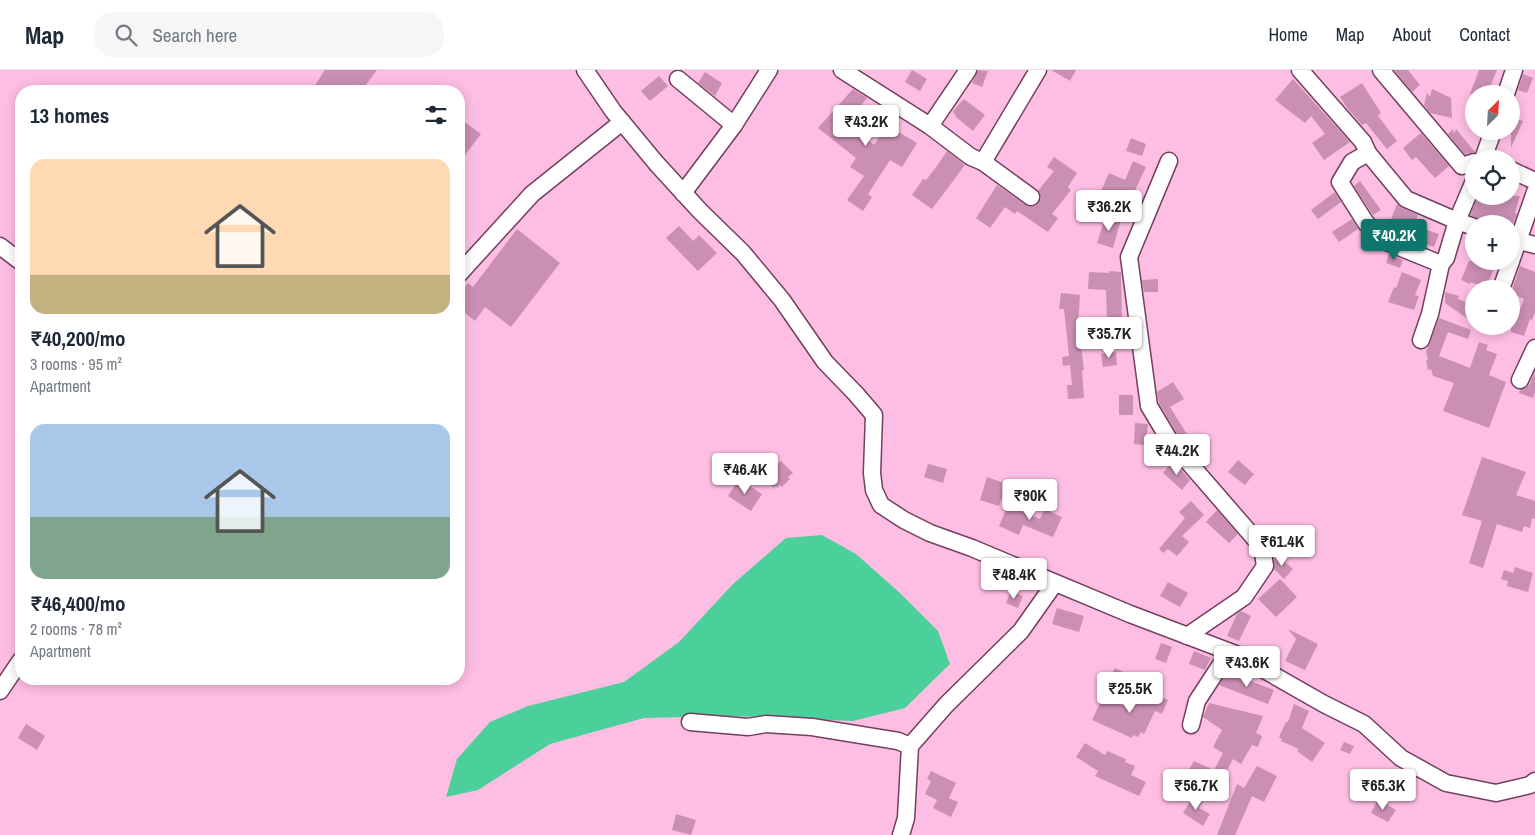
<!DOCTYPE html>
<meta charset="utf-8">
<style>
:root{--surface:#fff;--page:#f6f6f7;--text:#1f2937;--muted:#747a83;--line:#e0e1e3;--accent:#0f766e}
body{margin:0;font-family:"Archivo Narrow",sans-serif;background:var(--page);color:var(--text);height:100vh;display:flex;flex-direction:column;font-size:19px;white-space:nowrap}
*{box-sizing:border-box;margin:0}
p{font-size:16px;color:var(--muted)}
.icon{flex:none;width:28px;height:28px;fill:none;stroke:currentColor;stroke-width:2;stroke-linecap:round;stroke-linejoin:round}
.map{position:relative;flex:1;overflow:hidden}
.sheet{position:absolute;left:15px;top:15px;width:450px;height:600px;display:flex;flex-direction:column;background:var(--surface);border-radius:20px;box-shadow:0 2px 12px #0003}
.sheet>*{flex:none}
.needle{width:32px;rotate:24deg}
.tools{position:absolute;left:1465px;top:15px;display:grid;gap:10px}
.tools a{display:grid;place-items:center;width:55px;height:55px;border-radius:50%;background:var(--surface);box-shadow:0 2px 12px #0003;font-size:25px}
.price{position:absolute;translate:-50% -42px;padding:0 11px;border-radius:5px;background:#fff;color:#222;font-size:16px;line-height:32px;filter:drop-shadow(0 1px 2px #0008)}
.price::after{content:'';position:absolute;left:50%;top:30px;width:15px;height:11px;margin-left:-8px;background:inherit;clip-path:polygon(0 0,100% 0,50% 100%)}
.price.active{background:var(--accent);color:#fff}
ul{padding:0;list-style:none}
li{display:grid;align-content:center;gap:10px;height:265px;padding:0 15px}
li span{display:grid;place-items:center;height:155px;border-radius:15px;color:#555}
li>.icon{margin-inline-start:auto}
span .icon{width:90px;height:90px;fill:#fffc;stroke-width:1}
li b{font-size:21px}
h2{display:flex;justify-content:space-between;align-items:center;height:60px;padding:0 15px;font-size:21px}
header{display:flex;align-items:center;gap:30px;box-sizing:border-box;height:70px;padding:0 25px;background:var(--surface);border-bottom:1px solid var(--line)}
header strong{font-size:24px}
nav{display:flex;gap:28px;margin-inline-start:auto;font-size:18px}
.search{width:350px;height:45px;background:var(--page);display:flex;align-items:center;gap:12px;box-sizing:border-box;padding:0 18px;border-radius:20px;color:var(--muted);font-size:19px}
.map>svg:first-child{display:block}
.water{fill:#4cd09b}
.building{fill:#cb8fb3}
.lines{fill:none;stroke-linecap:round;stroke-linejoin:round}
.minor-casing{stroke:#733e5f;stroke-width:19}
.minor{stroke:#fff;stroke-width:16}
</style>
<header>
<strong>Map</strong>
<div class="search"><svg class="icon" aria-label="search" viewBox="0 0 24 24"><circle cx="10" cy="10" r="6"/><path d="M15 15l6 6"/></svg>Search here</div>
<nav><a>Home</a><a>Map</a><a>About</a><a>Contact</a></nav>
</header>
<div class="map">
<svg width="1535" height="765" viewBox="0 0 1535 765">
<rect width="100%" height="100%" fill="#febee4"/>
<!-- water -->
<polygon class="water" points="822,465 856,484 900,523 938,561 950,594 905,638 853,651 732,646 644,648 550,674 478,720 446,727 457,689 490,652 528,636 624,612 679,572 733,514 786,468"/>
<!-- building -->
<g class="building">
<polygon points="325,0 377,0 362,20 354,14 350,21 324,21 315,15"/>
<polygon points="912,0 927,9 920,21 905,12"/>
<polygon points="978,0 988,1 982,17 972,13"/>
<polygon points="1051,0 1076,0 1070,11"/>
<polygon points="1394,0 1408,0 1420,15 1412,22"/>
<polygon points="1479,0 1497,0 1487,24 1470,24"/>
<polygon points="705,2 722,13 715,26 698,13"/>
<polygon points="1523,4 1533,8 1527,23 1518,20"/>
<polygon points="659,6 668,16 650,31 641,21"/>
<polygon points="1293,9 1350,72 1324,90 1312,73 1325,64 1311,46 1305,53 1275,30"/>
<polygon points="1362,13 1381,43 1378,46 1397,71 1387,79 1366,53 1362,55 1348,39 1340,27"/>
<polygon points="853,19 867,28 846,53 874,75 887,55 917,73 902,97 890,90 868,124 872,127 863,141 847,130 864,106 850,97 856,88 818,58"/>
<polygon points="1432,19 1451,28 1452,48 1430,43 1424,35 1427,23 1430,27"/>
<polygon points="964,29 985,45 973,61 956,47 953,41"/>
<polygon points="459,48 481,64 459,93"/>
<polygon points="1511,48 1523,51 1511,78"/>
<polygon points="1453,59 1454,64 1456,59 1475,82 1465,84 1448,64"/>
<polygon points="1421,63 1449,96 1435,108 1416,87 1412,90 1403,78"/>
<polygon points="1131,68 1146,74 1142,86 1126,81"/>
<polygon points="947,81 965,95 932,139 912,125 923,109 926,110 937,96"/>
<polygon points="1054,87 1077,103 1068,117 1071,120 1052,144 1058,148 1048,162 1017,141 1015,144 1005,137 990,158 976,148 997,115 1026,135 1030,137 1035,136 1041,129 1038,121 1054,101 1047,97"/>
<polygon points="1133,91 1146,97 1129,133 1101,121 1109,103 1125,110"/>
<polygon points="1360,111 1381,140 1373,145 1354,116"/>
<polygon points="1335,122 1341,132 1318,149 1311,140"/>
<polygon points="1478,126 1520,126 1515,143 1517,144 1513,154 1491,154 1470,145"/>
<polygon points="1077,133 1101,137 1100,150 1075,147"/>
<polygon points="1397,134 1402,138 1418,145 1414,157 1402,152 1396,165 1390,162 1384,157 1388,148 1390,152"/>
<polygon points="1106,145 1121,150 1113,178 1097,173"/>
<polygon points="1352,149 1358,159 1339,172 1332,162"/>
<polygon points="679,156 693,171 699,165 717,183 698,201 666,168"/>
<polygon points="517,159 560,193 511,257 485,237 475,251 459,238 459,224 468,213 473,217"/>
<polygon points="1427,160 1439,164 1434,177 1423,173"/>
<polygon points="1389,184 1403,190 1400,198 1386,193"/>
<polygon points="1469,191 1497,191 1488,213 1483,211 1481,216 1471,212 1470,214 1461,210"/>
<polygon points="1520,196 1535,202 1535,242 1532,250 1530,249 1524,266 1511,262 1511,249 1516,250 1524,229 1511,223"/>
<polygon points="1109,201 1121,202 1122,254 1124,254 1125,278 1110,279 1109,264 1080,267 1084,300 1082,300 1084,328 1068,329 1067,315 1072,315 1070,295 1063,296 1062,287 1069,286 1064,239 1059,239 1061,223 1080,225 1078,256 1107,252 1106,220 1088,219 1089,202 1109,203"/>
<polygon points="1402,202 1421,210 1415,225 1419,226 1414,240 1388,232 1394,217 1396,218"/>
<polygon points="1158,209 1158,222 1144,222 1142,210"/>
<polygon points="1445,222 1459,226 1458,229 1474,235 1474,242 1471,251 1445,233"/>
<polygon points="1439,248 1471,260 1468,269 1448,262 1439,286 1470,298 1479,272 1488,275 1486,280 1497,284 1489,305 1506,312 1489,358 1443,341 1454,313 1433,306 1431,299 1428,300 1426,290 1428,290 1426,281 1430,273"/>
<polygon points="1116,282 1117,295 1103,297 1101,284"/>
<polygon points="1535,302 1535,322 1533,328 1519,323 1520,320 1525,318 1529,315"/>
<polygon points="1173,312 1184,329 1170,337 1195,377 1191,380 1178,365 1159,333 1157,322"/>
<rect x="1119" y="325" width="14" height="20"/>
<polygon points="1135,353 1148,354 1146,375 1134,374"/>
<polygon points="1482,387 1526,402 1516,425 1535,431 1535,449 1532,448 1530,458 1524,456 1522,462 1497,454 1483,498 1469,493 1482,451 1462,445"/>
<polygon points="1238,390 1254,404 1245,415 1228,402"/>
<polygon points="781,391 793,403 788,407 790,409 782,417 780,415 777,418 776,416 774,418 767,411 769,409 766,406 771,402 770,400"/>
<polygon points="1173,391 1190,410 1182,420 1163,403"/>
<polygon points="928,394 947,399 943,413 924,407"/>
<polygon points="987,407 1007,414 999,436 980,430"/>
<polygon points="739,409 762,424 751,441 728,426"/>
<polygon points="1191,431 1204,445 1182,466 1189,472 1177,486 1168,479 1163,483 1159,479 1185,448 1179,442"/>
<polygon points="1008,435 1040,449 1044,439 1062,447 1053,467 1023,455 1019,465 999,456"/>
<polygon points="1217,440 1238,464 1229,473 1206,452"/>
<polygon points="1277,485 1293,499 1284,509 1274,499 1274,489"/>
<polygon points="1515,497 1533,503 1528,522 1507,516 1508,511 1501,509 1504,500 1513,503"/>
<polygon points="1280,509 1297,527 1276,547 1258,529"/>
<polygon points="1168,512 1188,523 1180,537 1160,526"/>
<polygon points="1011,521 1023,526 1018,538 1006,533"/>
<polygon points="1057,538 1084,546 1079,562 1052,554"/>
<polygon points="1241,541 1251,546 1239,571 1227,566 1237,544"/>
<polygon points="1288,559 1318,574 1305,600 1285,591 1296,569"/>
<polygon points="1161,573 1172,577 1166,593 1155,589"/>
<polygon points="1194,581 1211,588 1205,600 1189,594"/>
<polygon points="1115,598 1134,607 1128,618 1109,609"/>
<polygon points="1228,602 1274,620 1268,634 1219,615"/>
<polygon points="1142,619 1168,630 1162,644 1155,641 1144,664 1141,662 1138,667 1133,665 1132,668 1092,650 1103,627 1133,640"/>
<polygon points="1209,633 1263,646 1256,663 1262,666 1258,677 1252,675 1241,694 1233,689 1224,706 1230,710 1223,722 1187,703 1194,691 1214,700 1223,683 1213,677 1222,660 1203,647"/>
<polygon points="1294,634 1309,641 1302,658 1325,673 1312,692 1297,681 1299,679 1281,671 1282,669 1279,667 1286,652 1288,652"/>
<polygon points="26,654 45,666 37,680 18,668"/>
<polygon points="1344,672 1354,676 1350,684 1340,680"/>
<polygon points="1085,673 1105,685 1107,681 1126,689 1125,692 1135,696 1131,705 1146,712 1139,726 1095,706 1098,701 1076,687"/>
<polygon points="1257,696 1277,706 1264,732 1252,726 1235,765 1217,765 1237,714 1244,718"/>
<polygon points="931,701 956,713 949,728 958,732 951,747 933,738 937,730 925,724 931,711 927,709"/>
<polygon points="1194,725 1203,731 1199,738 1210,744 1203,756 1183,743"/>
<polygon points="1378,729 1396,740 1388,752 1371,743"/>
<polygon points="676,744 696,750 691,765 672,760"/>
</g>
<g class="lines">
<defs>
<g id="minor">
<polyline points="585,0 613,41 656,93 700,141 743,183 782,230 825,292 856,324 874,345 872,403 874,420 881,435 904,450 930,463 972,478 1130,544 1238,585 1324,634 1364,654 1401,688 1446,713 1496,723 1530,715 1535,711"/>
<polyline points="842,0 930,56 971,87 983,92 1031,127"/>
<polyline points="1300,0 1363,72 1368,83 1406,129 1457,151 1474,157"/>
<polyline points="1381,0 1462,96 1474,92"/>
<polyline points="678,9 734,55"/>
<polyline points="1506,24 1514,0"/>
<polyline points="930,56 968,0"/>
<polyline points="1368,83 1352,92 1340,112 1366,153 1384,171 1441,194"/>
<polyline points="1483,89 1493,61"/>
<polyline points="1169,91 1129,187 1149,336 1170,371 1262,477 1265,496 1244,527 1187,566"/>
<polyline points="983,92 1038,0"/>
<polyline points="1511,100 1535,111"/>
<polyline points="683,123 734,55 769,0"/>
<polyline points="1511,169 1535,175"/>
<polyline points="0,176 21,192"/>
<polyline points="1511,191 1535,122"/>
<polyline points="459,204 532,124 622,52"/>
<polyline points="1501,219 1511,191"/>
<polyline points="1421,270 1430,244 1441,194 1446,188 1457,151 1474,111"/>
<polyline points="1520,310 1535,278"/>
<polyline points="0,621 21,590"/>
<polyline points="690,652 748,657 766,654 812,657 898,671 910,676"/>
<polyline points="1191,655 1197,631 1229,582"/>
<polyline points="901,765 906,748 910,676 946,635 1021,561 1055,513"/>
</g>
</defs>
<!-- minor casing -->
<use href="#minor" class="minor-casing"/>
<!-- minor -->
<use href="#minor" class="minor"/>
</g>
</svg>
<div class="tools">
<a><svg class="needle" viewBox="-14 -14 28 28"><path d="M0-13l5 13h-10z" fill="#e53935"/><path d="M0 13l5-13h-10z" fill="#747a83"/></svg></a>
<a><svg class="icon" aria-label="locate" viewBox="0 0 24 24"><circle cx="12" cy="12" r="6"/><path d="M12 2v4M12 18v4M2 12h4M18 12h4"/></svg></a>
<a>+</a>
<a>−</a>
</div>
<b class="price" style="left:866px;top:77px">₹43.2K</b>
<b class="price" style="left:1109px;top:162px">₹36.2K</b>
<b class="price active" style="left:1394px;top:191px">₹40.2K</b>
<b class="price" style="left:1109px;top:289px">₹35.7K</b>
<b class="price" style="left:1177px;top:406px">₹44.2K</b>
<b class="price" style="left:745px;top:425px">₹46.4K</b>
<b class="price" style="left:1030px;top:451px">₹90K</b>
<b class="price" style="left:1282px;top:497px">₹61.4K</b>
<b class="price" style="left:1014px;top:530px">₹48.4K</b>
<b class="price" style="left:1247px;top:618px">₹43.6K</b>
<b class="price" style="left:1130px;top:644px">₹25.5K</b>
<b class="price" style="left:1196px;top:741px">₹56.7K</b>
<b class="price" style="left:1383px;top:741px">₹65.3K</b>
<section class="sheet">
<h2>13 homes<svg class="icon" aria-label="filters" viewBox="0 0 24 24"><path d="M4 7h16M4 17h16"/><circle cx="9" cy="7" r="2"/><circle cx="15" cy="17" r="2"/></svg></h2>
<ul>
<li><span style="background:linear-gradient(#ffd9b3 75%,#c2b280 0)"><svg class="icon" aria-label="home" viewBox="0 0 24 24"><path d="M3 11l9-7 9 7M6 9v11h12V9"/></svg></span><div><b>₹40,200/mo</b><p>3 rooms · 95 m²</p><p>Apartment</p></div></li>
<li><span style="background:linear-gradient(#a9c7e8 60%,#7fa58c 0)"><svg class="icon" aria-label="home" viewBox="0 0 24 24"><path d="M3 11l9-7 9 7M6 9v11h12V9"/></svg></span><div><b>₹46,400/mo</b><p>2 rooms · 78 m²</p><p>Apartment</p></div></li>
</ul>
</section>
</div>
